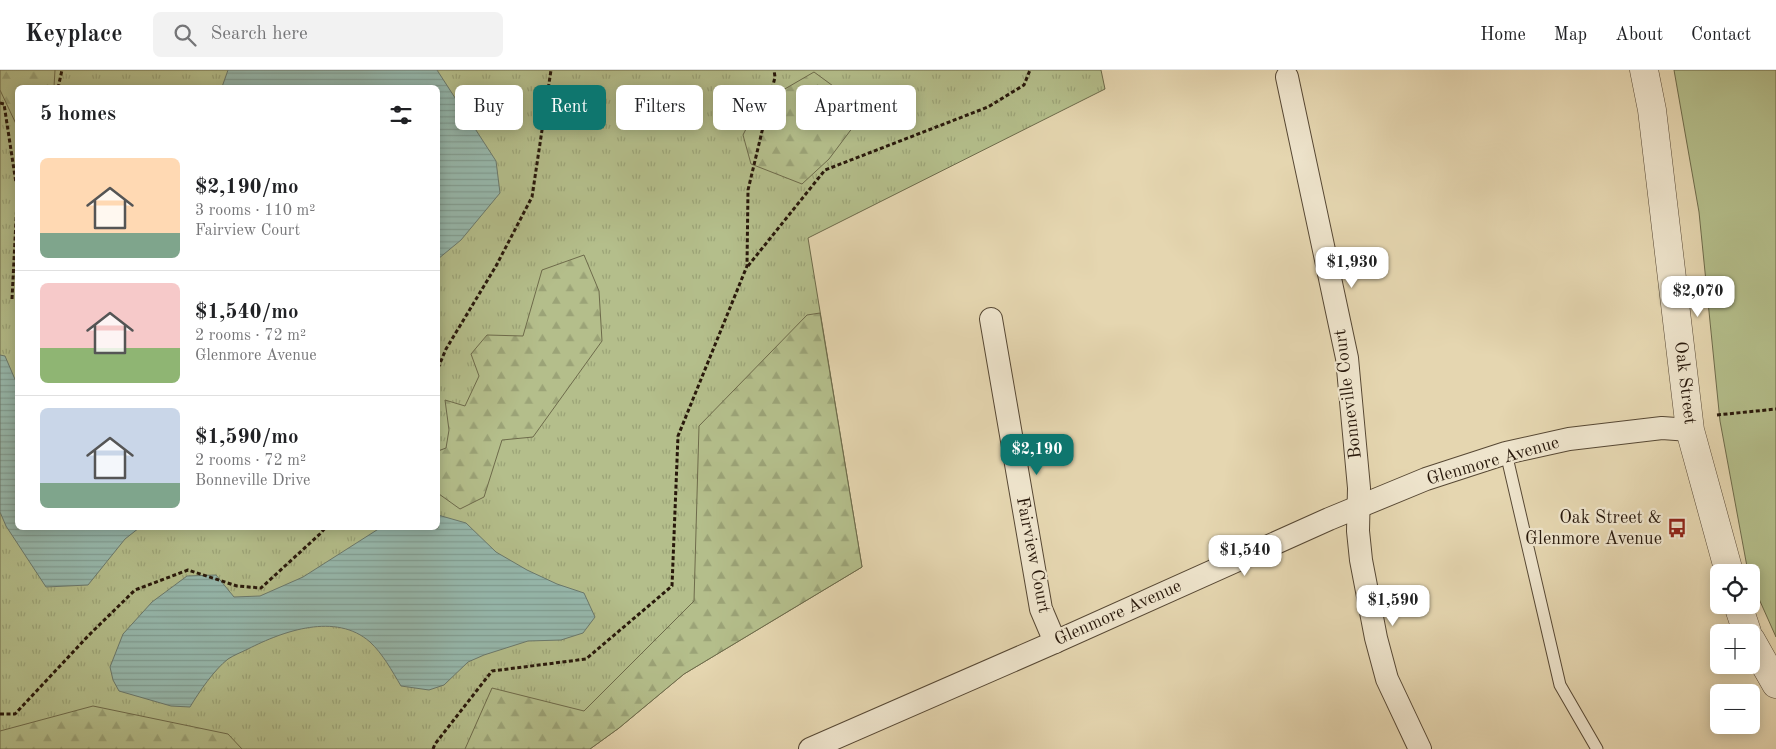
<!DOCTYPE html>
<meta charset="utf-8">
<style>
:root{--surface:#fff;--page:#f2f2f2;--text:#202124;--muted:#757577;--line:#e0e0e0;--accent:#0f766e}
body{margin:0;font-family:"Old Standard TT",serif;background:var(--page);color:var(--text);height:100vh;display:flex;flex-direction:column;font-size:19px;white-space:nowrap}
*{box-sizing:border-box;margin:0}
p{font-size:16px;color:var(--muted)}
.icon{flex:none;width:28px;height:28px;fill:none;stroke:currentColor;stroke-width:2;stroke-linecap:round;stroke-linejoin:round}
.map{position:relative;flex:1;overflow:hidden}
.drawer{position:absolute;left:15px;top:15px;width:425px;height:445px;display:flex;flex-direction:column;background:var(--surface);border-radius:8px;box-shadow:0 2px 12px #0003}
.drawer>*{flex:none}
.top-card{position:absolute;left:455px;top:15px;width:475px;height:45px;display:flex;gap:10px}
.fabs{position:absolute;left:1710px;top:494px;display:grid;gap:10px}
.fabs a{display:grid;place-items:center;width:50px;height:50px;border-radius:8px;background:var(--surface);box-shadow:0 2px 12px #0003;font-size:25px}
.price{position:absolute;translate:-50% -42px;padding:0 11px;border-radius:10px;background:#fff;color:#222;font-size:16px;line-height:32px;filter:drop-shadow(0 1px 2px #0008)}
.price::after{content:'';position:absolute;left:50%;top:30px;width:15px;height:11px;margin-left:-8px;background:inherit;clip-path:polygon(0 0,100% 0,50% 100%)}
.price.active{background:var(--accent);color:#fff}
ul{padding:0;list-style:none}
li{display:flex;align-items:center;gap:15px;height:125px;padding:0 25px}
li+li{border-top:1px solid var(--line)}
li span{display:grid;place-items:center;flex:none;width:140px;height:100px;border-radius:8px;color:#555}
li>.icon{margin-inline-start:auto}
span .icon{width:60px;height:60px;fill:#fffc;stroke-width:1}
li b{font-size:21px}
h2{display:flex;justify-content:space-between;align-items:center;height:60px;padding:0 25px;font-size:21px}
.pill{padding:0 18px;border-radius:8px;background:var(--surface);box-shadow:0 2px 12px #0003;font-size:18px;line-height:45px}
.pill.active{background:var(--accent);color:#fff}
header{display:flex;align-items:center;gap:30px;box-sizing:border-box;height:70px;padding:0 25px;background:var(--surface);border-bottom:1px solid var(--line)}
header strong{font-size:24px}
nav{display:flex;gap:28px;margin-inline-start:auto;font-size:18px}
.search{width:350px;height:45px;background:var(--page);display:flex;align-items:center;gap:12px;box-sizing:border-box;padding:0 18px;border-radius:8px;color:var(--muted);font-size:19px}
.map>svg:first-child{display:block}
.grass{fill:url(#grass-tufts);stroke:#6e6b4b;fill-rule:evenodd}
.forest{fill:url(#forest-firs);stroke:#6e6b4b}
.park{fill:#b4be8b;stroke:#6e6b4b}
.water{fill:url(#water-rules);stroke:#6a796d}
.lines{fill:none;stroke-linecap:round;stroke-linejoin:round}
.service-casing{stroke:#574834;stroke-width:13}
.minor-casing{stroke:#574834;stroke-width:24}
.tertiary-casing{stroke:#574834;stroke-width:29}
.path{stroke:#28180b;stroke-width:3;stroke-dasharray:4 2.5;stroke-linecap:butt}
.service{stroke:#eee4cc;stroke-width:11}
.minor{stroke:#eee4cc;stroke-width:22}
.tertiary{stroke:#eee4cc;stroke-width:28}
.labels{text-anchor:middle;dominant-baseline:central;stroke-width:4.5;stroke-linejoin:round;paint-order:stroke}
.street-label{font-size:18px;fill:#28180b;stroke:#eee4cc}
.poi-label{font-size:18px;fill:#28180b;stroke:#eee4cc;text-anchor:end}
</style>
<header>
<strong>Keyplace</strong>
<div class="search"><svg class="icon" aria-label="search" viewBox="0 0 24 24"><circle cx="10" cy="10" r="6"/><path d="M15 15l6 6"/></svg>Search here</div>
<nav><a>Home</a><a>Map</a><a>About</a><a>Contact</a></nav>
</header>
<div class="map">
<svg width="1776" height="679" viewBox="0 0 1776 679">
<defs>
<pattern id="grass-tufts" width="24" height="20" patternUnits="userSpaceOnUse" patternTransform="scale(1.25)"><rect width="24" height="20" fill="#b4be8b"/><path d="M3 7l-1-3M5 7V3M7 7l1-3M15 17l-1-3M17 17v-4M19 17l1-3" fill="none" stroke="#9ba377"/></pattern>
<pattern id="forest-firs" width="22" height="20" patternUnits="userSpaceOnUse" patternTransform="scale(1.25)"><rect width="22" height="20" fill="#b4be8b"/><path d="M5 1l3.5 6h-7zM16 11l3.5 6h-7z" fill="#9ba377"/></pattern>
<pattern id="water-rules" width="6" height="5" patternUnits="userSpaceOnUse" patternTransform="scale(1.25)"><rect width="6" height="5" fill="#96b9ae"/><path d="M0 2.5h6" fill="none" stroke="#819e94"/></pattern>
</defs>
<rect width="100%" height="100%" fill="#e5d6b0"/>
<filter id="stains"><feTurbulence type="fractalNoise" baseFrequency=".004" numOctaves="4"/><feColorMatrix values="0 0 0 0 .2 0 0 0 0 .09 0 0 0 0 .02 0 0 0 .5 -.17"/></filter>
<radialGradient id="worn" r=".72"><stop offset=".6" stop-color="#630" stop-opacity="0"/><stop offset="1" stop-color="#630" stop-opacity=".3"/></radialGradient>
<!-- grass -->
<path class="grass" d="M0,0H1101L1105,19L808,168L862,497L684,604L619,658L590,679H0ZM18,18H438V458H18Z"/>
<!-- forest -->
<g class="forest">
<polygon points="0,0 55,0 54,17 18,18 17,56 0,20"/>
<polygon points="814,2 844,24 853,57 829,89 802,114 751,94 743,65 761,29 783,20"/>
<polygon points="584,185 599,221 602,271 533,367 502,370 484,427 460,439 439,424 438,381 446,378 449,360 445,330 465,336 479,306 471,284 487,265 523,266 542,200"/>
<polygon points="820,243 862,497 684,604 619,658 590,679 465,679 492,618 584,641 694,531 699,356 807,245"/>
<polygon points="93,636 228,664 242,679 0,679 0,661"/>
</g>
<!-- park -->
<polygon class="park" points="1674,0 1776,0 1776,567 1751,511 1751,502 1748,502 1720,351 1699,142"/>
<!-- water -->
<g class="water">
<polygon points="228,0 437,0 496,91 500,123 461,170 438,189 438,18 222,17"/>
<polygon points="0,285 5,286 17,314 18,458 139,458 125,469 88,515 46,517 6,456 0,442"/>
<path d="M438,445L466,453L496,482L527,500L557,514L584,523L595,547L583,563L561,570L528,571L484,585L468,592L444,615L429,620L401,616C392,601 383,584 370,572C336,542 283,561 248,579C242,582 234,585 228,589C214,600 199,622 190,637L171,636L119,621L113,610L110,597L123,564L152,532L187,506L216,505L234,527L260,526L303,507L380,458H438Z"/>
</g>
<g class="lines">
<defs>
<polyline id="service" points="1506,383 1560,615 1597,679"/>
<g id="minor">
<polyline points="1287,7 1347,288 1359,418 1358,461 1361,490 1376,568 1387,609 1420,679"/>
<polyline points="991,249 1041,539 1055,572"/>
<polyline points="810,679 1055,572 1329,449 1426,409 1506,383 1569,369 1662,358 1690,360"/>
</g>
<g id="tertiary">
<polyline points="1644,0 1652,40 1690,360 1729,502"/>
<polyline points="1738,535 1747,562"/>
<polyline points="1751,570 1776,614"/>
</g>
</defs>
<!-- service casing -->
<use href="#service" class="service-casing"/>
<!-- minor casing -->
<use href="#minor" class="minor-casing"/>
<!-- tertiary casing -->
<use href="#tertiary" class="tertiary-casing"/>
<!-- path -->
<g class="path">
<polyline points="58,18 62,0"/>
<polyline points="0,33 4,34 16,113"/>
<polyline points="748,196 825,100 988,37 1024,15 1030,0"/>
<polyline points="12,229 18,112"/>
<polyline points="438,298 446,279 496,196 532,127 551,0"/>
<polyline points="1717,345 1776,339"/>
<polyline points="0,644 15,644 89,565 135,520 188,500 237,516 261,518 321,463 325,458"/>
<polyline points="433,679 435,674 492,601 586,589 672,516 678,366 747,196 748,120 775,7 774,0"/>
</g>
<!-- service -->
<use href="#service" class="service"/>
<!-- minor -->
<use href="#minor" class="minor"/>
<!-- tertiary -->
<use href="#tertiary" class="tertiary"/>
</g>
<!-- icons -->
<defs>
<symbol id="bus-bare" viewBox="-9 -9 18 18"><path d="M-5-6H5V4H4V6H2V4H-2V6H-4V4H-5ZM-3.5-4V0h7V-4ZM-3.5 1.2v1.5H-2V1.2ZM2 1.2v1.5H3.5V1.2Z" fill="#8f2418" stroke="#eee4cc" stroke-width="2.5" paint-order="stroke"/></symbol>
</defs>
<g fill-rule="evenodd">
<use href="#bus-bare" x="1663" y="444" width="28" height="28"/>
</g>
<g class="labels">
<!-- street labels -->
<g class="street-label">
<text transform="translate(1685 313) rotate(83)">Oak Street</text>
<text transform="translate(1348 324) rotate(-97)">Bonneville Court</text>
<text transform="translate(1493 391) rotate(-16)">Glenmore Avenue</text>
<text transform="translate(1033 485) rotate(79)">Fairview Court</text>
<text transform="translate(1118 543) rotate(-24)">Glenmore Avenue</text>
</g>
<!-- poi labels -->
<g class="poi-label">
<text x="1662" y="448">Oak Street &amp;<tspan x="1662" dy="21">Glenmore Avenue</tspan></text>
</g>
</g>
<rect width="100%" height="100%" filter="url(#stains)"/>
<rect width="100%" height="100%" fill="url(#worn)"/>
</svg>
<div class="fabs">
<a><svg class="icon" aria-label="locate" viewBox="0 0 24 24"><circle cx="12" cy="12" r="6"/><path d="M12 2v4M12 18v4M2 12h4M18 12h4"/></svg></a>
<a>+</a>
<a>−</a>
</div>
<b class="price" style="left:1352px;top:219px">$1,930</b>
<b class="price" style="left:1698px;top:248px">$2,070</b>
<b class="price active" style="left:1037px;top:406px">$2,190</b>
<b class="price" style="left:1245px;top:507px">$1,540</b>
<b class="price" style="left:1393px;top:557px">$1,590</b>
<div class="top-card">
<a class="pill">Buy</a>
<a class="pill active">Rent</a>
<a class="pill">Filters</a>
<a class="pill">New</a>
<a class="pill">Apartment</a>
</div>
<section class="drawer">
<h2>5 homes<svg class="icon" aria-label="filters" viewBox="0 0 24 24"><path d="M4 7h16M4 17h16"/><circle cx="9" cy="7" r="2"/><circle cx="15" cy="17" r="2"/></svg></h2>
<ul>
<li><span style="background:linear-gradient(#ffd9b3 75%,#7fa58c 0)"><svg class="icon" aria-label="home" viewBox="0 0 24 24"><path d="M3 11l9-7 9 7M6 9v11h12V9"/></svg></span><div><b>$2,190/mo</b><p>3 rooms · 110 m²</p><p>Fairview Court</p></div></li>
<li><span style="background:linear-gradient(#f6c9c9 65%,#8fb573 0)"><svg class="icon" aria-label="home" viewBox="0 0 24 24"><path d="M3 11l9-7 9 7M6 9v11h12V9"/></svg></span><div><b>$1,540/mo</b><p>2 rooms · 72 m²</p><p>Glenmore Avenue</p></div></li>
<li><span style="background:linear-gradient(#c9d6e8 75%,#7fa58c 0)"><svg class="icon" aria-label="home" viewBox="0 0 24 24"><path d="M3 11l9-7 9 7M6 9v11h12V9"/></svg></span><div><b>$1,590/mo</b><p>2 rooms · 72 m²</p><p>Bonneville Drive</p></div></li>
</ul>
</section>
</div>
